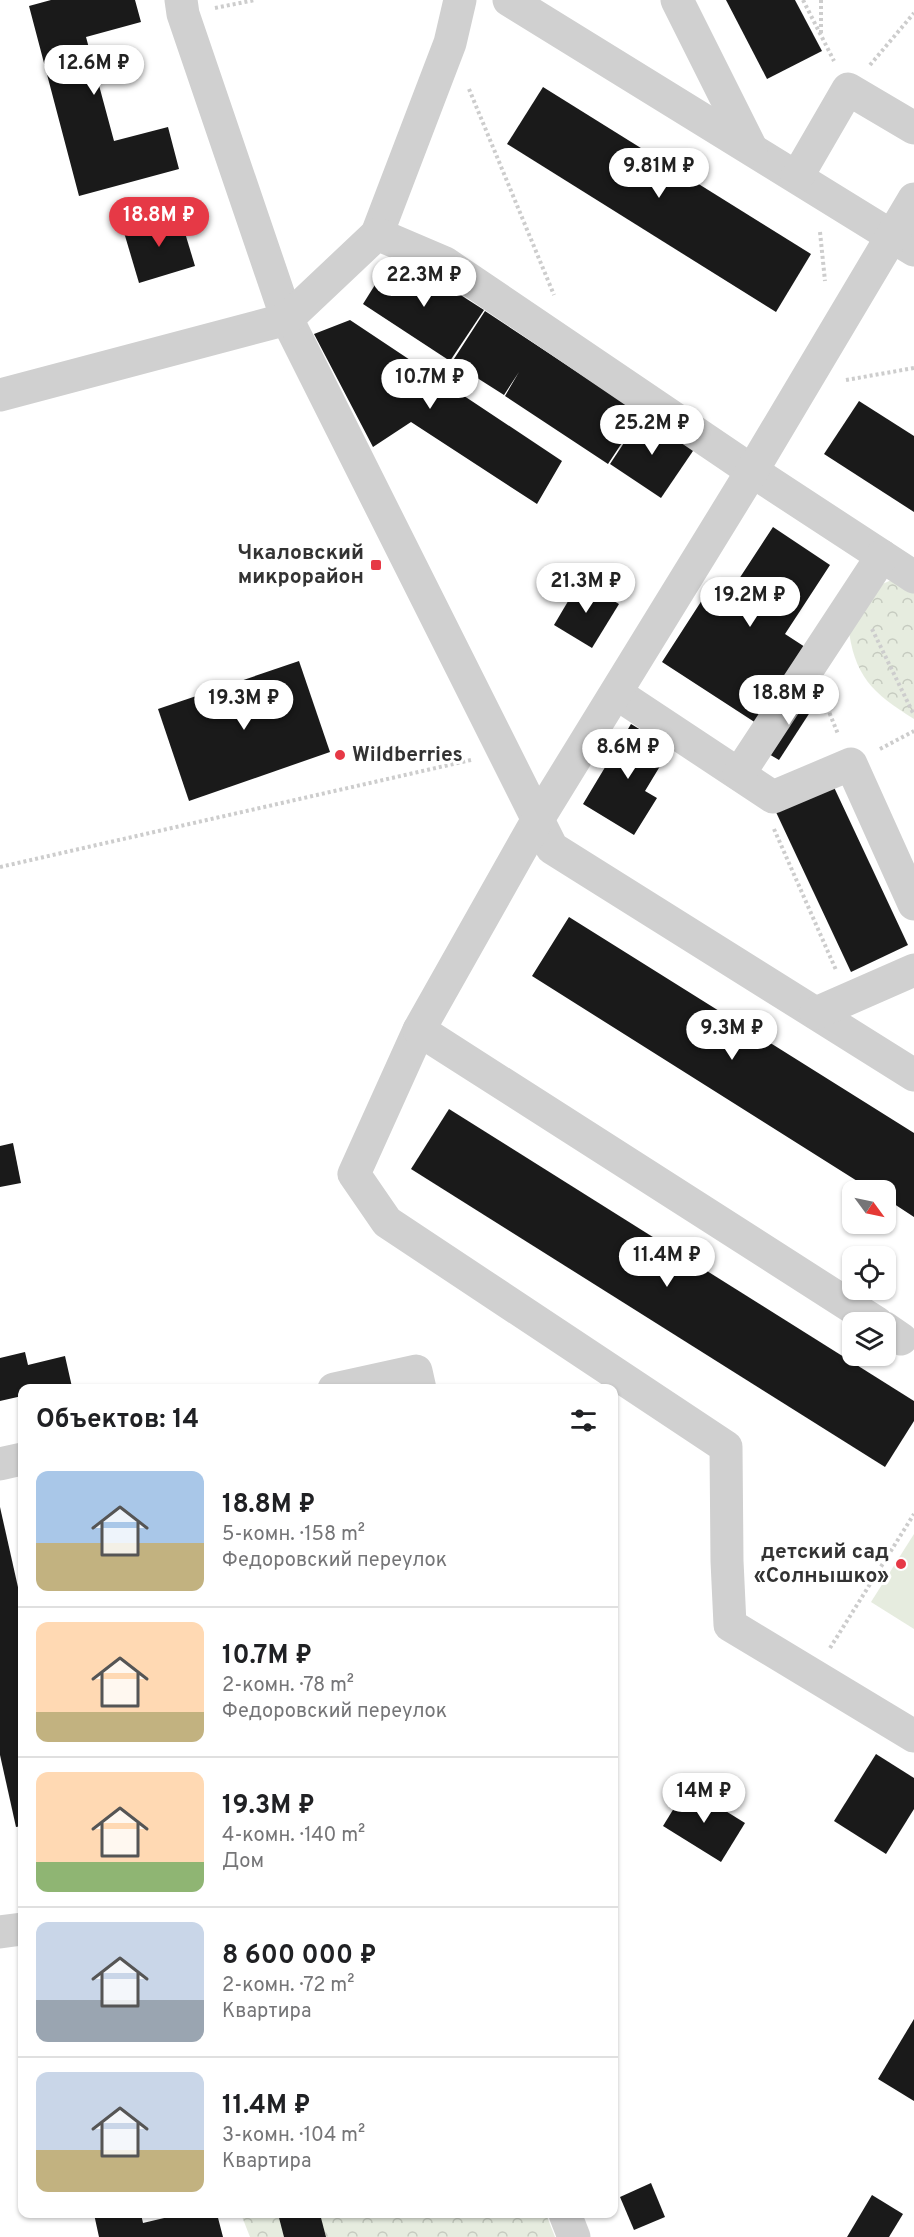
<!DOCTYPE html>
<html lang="ru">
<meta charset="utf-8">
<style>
:root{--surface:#fff;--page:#f2f2f2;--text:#202124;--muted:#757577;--line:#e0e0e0;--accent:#e63946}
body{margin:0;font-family:Overpass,sans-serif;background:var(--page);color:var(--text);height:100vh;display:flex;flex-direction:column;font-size:22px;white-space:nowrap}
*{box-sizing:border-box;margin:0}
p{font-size:20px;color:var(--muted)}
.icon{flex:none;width:33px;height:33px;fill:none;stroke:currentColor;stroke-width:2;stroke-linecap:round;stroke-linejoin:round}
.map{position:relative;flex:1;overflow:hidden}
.panel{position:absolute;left:18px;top:1384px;width:600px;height:834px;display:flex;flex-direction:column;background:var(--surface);border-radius:12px;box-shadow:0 2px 4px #0004}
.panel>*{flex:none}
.needle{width:39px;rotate:123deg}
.tools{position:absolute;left:842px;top:1180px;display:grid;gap:12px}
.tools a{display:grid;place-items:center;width:54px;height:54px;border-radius:12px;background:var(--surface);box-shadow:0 2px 4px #0004;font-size:30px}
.price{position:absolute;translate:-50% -51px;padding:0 14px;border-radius:21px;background:#fff;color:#222;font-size:20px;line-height:39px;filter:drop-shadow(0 2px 3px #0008)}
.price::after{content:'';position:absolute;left:50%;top:36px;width:18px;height:14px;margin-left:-9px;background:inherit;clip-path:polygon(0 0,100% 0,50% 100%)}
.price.active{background:var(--accent);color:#fff}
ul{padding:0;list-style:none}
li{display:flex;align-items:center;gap:18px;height:150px;padding:0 18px}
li+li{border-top:2px solid var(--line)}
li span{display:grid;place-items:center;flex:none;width:168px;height:120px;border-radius:12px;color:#555}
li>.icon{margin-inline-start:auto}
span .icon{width:72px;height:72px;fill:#fffc;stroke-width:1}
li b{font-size:26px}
h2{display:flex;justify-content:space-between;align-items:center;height:72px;padding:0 18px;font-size:26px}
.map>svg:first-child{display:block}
.forest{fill:url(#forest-crowns)}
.park{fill:#e6ecdf}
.building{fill:#1a1a1a}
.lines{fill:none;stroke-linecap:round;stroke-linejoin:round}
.path{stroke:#cdcdcd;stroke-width:4;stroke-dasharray:3 3;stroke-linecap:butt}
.minor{stroke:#d0d0d0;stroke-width:33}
.poi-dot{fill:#e63946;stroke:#fff;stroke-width:2}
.labels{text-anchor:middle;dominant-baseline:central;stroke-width:6;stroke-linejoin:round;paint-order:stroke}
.poi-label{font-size:21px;font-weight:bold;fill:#333;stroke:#fff;text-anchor:end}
</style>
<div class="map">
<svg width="914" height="2237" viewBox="0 0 914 2237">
<defs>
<pattern id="forest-crowns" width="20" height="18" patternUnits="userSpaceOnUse" patternTransform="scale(1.5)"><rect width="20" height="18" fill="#e6ecdf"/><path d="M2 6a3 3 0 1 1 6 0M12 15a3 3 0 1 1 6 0" fill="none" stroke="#c6cbc0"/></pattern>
</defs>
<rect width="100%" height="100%" fill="#fff"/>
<!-- forest -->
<g class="forest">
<path d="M901,576L914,584V719C872,693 854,676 848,625L880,585Z"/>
<polygon points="241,2214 546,2214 555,2237 250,2237"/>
</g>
<!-- park -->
<polygon class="park" points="914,1534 914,1629 871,1602"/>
<!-- building -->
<g class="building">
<polygon points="51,0 135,0 141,22 86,37 114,141 168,127 179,169 79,196 29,6"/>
<polygon points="726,0 795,0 822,51 767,79"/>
<polygon points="543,87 811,254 776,312 507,144"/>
<polygon points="179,213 195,266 139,283 123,229"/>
<polygon points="406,260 484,310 450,361 363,304 388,264"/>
<polygon points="485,311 641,414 608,464 505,396 519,372 504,395 452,362"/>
<polygon points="350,320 562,461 537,504 411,422 373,447 314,334"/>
<polygon points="859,401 914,436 914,512 824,454"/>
<polygon points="643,414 695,448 661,498 610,464"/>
<polygon points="773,527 830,565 785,634 805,647 756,723 662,662 704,597 720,608"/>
<polygon points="580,581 619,604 592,648 554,625"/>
<polygon points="299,661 330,752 189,801 158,709"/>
<polygon points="799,692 816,703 779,760 762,750"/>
<polygon points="631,724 671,748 645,791 657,798 634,835 583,804"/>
<polygon points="832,783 908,945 851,972 775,810"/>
<polygon points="569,917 914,1133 914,1217 885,1198 885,1191 873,1191 532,976"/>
<polygon points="449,1109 914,1401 914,1421 885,1467 411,1169"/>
<polygon points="13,1143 21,1183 0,1187 0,1146"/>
<polygon points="25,1352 28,1365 65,1356 72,1387 63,1389 22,1389 22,1396 0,1401 0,1358"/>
<polygon points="0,1507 22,1605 22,1826 16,1827 0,1755"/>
<polygon points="876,1754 914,1778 914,1809 886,1854 834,1821"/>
<polygon points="687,1787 745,1823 721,1862 663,1826"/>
<polygon points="914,2019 914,2101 878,2079"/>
<polygon points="651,2183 665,2217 634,2230 620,2197"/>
<polygon points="872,2195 903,2214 889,2237 847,2237"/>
<polygon points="94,2214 141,2214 143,2223 181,2214 217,2214 223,2237 99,2237"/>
<polygon points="278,2214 320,2214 326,2237 284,2237"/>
</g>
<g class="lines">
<!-- path -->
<g class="path">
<polyline points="803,0 834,61"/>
<polyline points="821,0 821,34"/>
<polyline points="215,8 255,0"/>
<polyline points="870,65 914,13"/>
<polyline points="469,89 554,295"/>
<polyline points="820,232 825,281"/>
<polyline points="846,380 914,368"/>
<polyline points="872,629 914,715"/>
<polyline points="825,702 838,734"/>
<polyline points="880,749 914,731"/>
<polyline points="774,829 836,970"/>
<polyline points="0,867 471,760"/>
<polyline points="830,1648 914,1514"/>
</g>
<!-- minor -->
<g class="minor">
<polyline points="181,0 183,14 287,319 552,848 914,1075"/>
<polyline points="509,0 914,250"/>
<polyline points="677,0 751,148"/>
<polyline points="797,177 848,89 914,128"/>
<polyline points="377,234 450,43 460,0"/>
<polyline points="0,395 287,319 377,234 445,263 752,471 914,577"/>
<polyline points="616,693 773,797 851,764 914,904"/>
<polyline points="739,774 882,556"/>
<polyline points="816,1013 914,970"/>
<polyline points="419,1030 354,1174 387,1222 726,1447 727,1561 730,1625 914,1736"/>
<polyline points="877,1323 419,1030 538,819 752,471 914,199"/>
<polyline points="885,1328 901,1339"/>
<polyline points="334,1389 416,1371 420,1389"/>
<polyline points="0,1464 22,1459"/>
<polyline points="0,1932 22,1929"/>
<polyline points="565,2214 574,2237"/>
</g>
</g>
<!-- markers -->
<g class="poi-dot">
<rect x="370" y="559" width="12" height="12" rx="3"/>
<circle cx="340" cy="755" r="6"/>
<circle cx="901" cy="1564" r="6"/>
</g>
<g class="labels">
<!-- poi labels -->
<g class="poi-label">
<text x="364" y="553">Чкаловский<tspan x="364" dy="24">микрорайон</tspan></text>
<text x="352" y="755" text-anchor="start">Wildberries</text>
<text x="889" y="1552">детский сад<tspan x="889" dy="24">«Солнышко»</tspan></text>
</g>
</g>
</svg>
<div class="tools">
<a><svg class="needle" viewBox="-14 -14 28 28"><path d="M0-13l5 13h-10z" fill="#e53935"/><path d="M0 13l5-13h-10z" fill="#757577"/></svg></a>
<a><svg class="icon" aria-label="locate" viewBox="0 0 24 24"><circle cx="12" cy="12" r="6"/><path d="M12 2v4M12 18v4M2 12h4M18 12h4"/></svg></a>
<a><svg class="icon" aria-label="layers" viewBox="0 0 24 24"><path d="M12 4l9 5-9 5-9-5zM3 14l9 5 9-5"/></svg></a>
</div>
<b class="price" style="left:94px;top:96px">12.6M ₽</b>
<b class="price" style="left:659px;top:199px">9.81M ₽</b>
<b class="price active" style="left:159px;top:248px">18.8M ₽</b>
<b class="price" style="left:424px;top:308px">22.3M ₽</b>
<b class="price" style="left:430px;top:410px">10.7M ₽</b>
<b class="price" style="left:652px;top:456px">25.2M ₽</b>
<b class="price" style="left:586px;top:614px">21.3M ₽</b>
<b class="price" style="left:750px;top:628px">19.2M ₽</b>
<b class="price" style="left:789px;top:726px">18.8M ₽</b>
<b class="price" style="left:244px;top:731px">19.3M ₽</b>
<b class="price" style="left:628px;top:780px">8.6M ₽</b>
<b class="price" style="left:732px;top:1061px">9.3M ₽</b>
<b class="price" style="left:667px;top:1288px">11.4M ₽</b>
<b class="price" style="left:704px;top:1824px">14M ₽</b>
<section class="panel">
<h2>Объектов: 14<svg class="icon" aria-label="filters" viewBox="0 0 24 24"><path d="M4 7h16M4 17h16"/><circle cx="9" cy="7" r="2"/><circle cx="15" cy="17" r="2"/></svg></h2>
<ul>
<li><span style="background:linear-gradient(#a9c7e8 60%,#c2b280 0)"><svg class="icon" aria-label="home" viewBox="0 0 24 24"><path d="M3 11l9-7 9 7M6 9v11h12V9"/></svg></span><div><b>18.8M ₽</b><p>5-комн. · 158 m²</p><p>Федоровский переулок</p></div></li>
<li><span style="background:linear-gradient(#ffd9b3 75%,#c2b280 0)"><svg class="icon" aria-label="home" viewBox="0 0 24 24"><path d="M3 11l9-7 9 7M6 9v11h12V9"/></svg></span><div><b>10.7M ₽</b><p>2-комн. · 78 m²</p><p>Федоровский переулок</p></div></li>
<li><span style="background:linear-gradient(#ffd9b3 75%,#8fb573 0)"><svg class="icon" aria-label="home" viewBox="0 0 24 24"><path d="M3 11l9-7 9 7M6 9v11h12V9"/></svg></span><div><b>19.3M ₽</b><p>4-комн. · 140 m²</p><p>Дом</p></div></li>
<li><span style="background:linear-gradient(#c9d6e8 65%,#9aa5b1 0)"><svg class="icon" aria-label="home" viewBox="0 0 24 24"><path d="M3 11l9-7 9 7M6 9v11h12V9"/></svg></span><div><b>8 600 000 ₽</b><p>2-комн. · 72 m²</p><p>Квартира</p></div></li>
<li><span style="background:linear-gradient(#c9d6e8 65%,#c2b280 0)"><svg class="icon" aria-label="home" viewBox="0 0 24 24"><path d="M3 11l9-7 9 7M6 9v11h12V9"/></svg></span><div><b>11.4M ₽</b><p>3-комн. · 104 m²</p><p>Квартира</p></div></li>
</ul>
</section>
</div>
